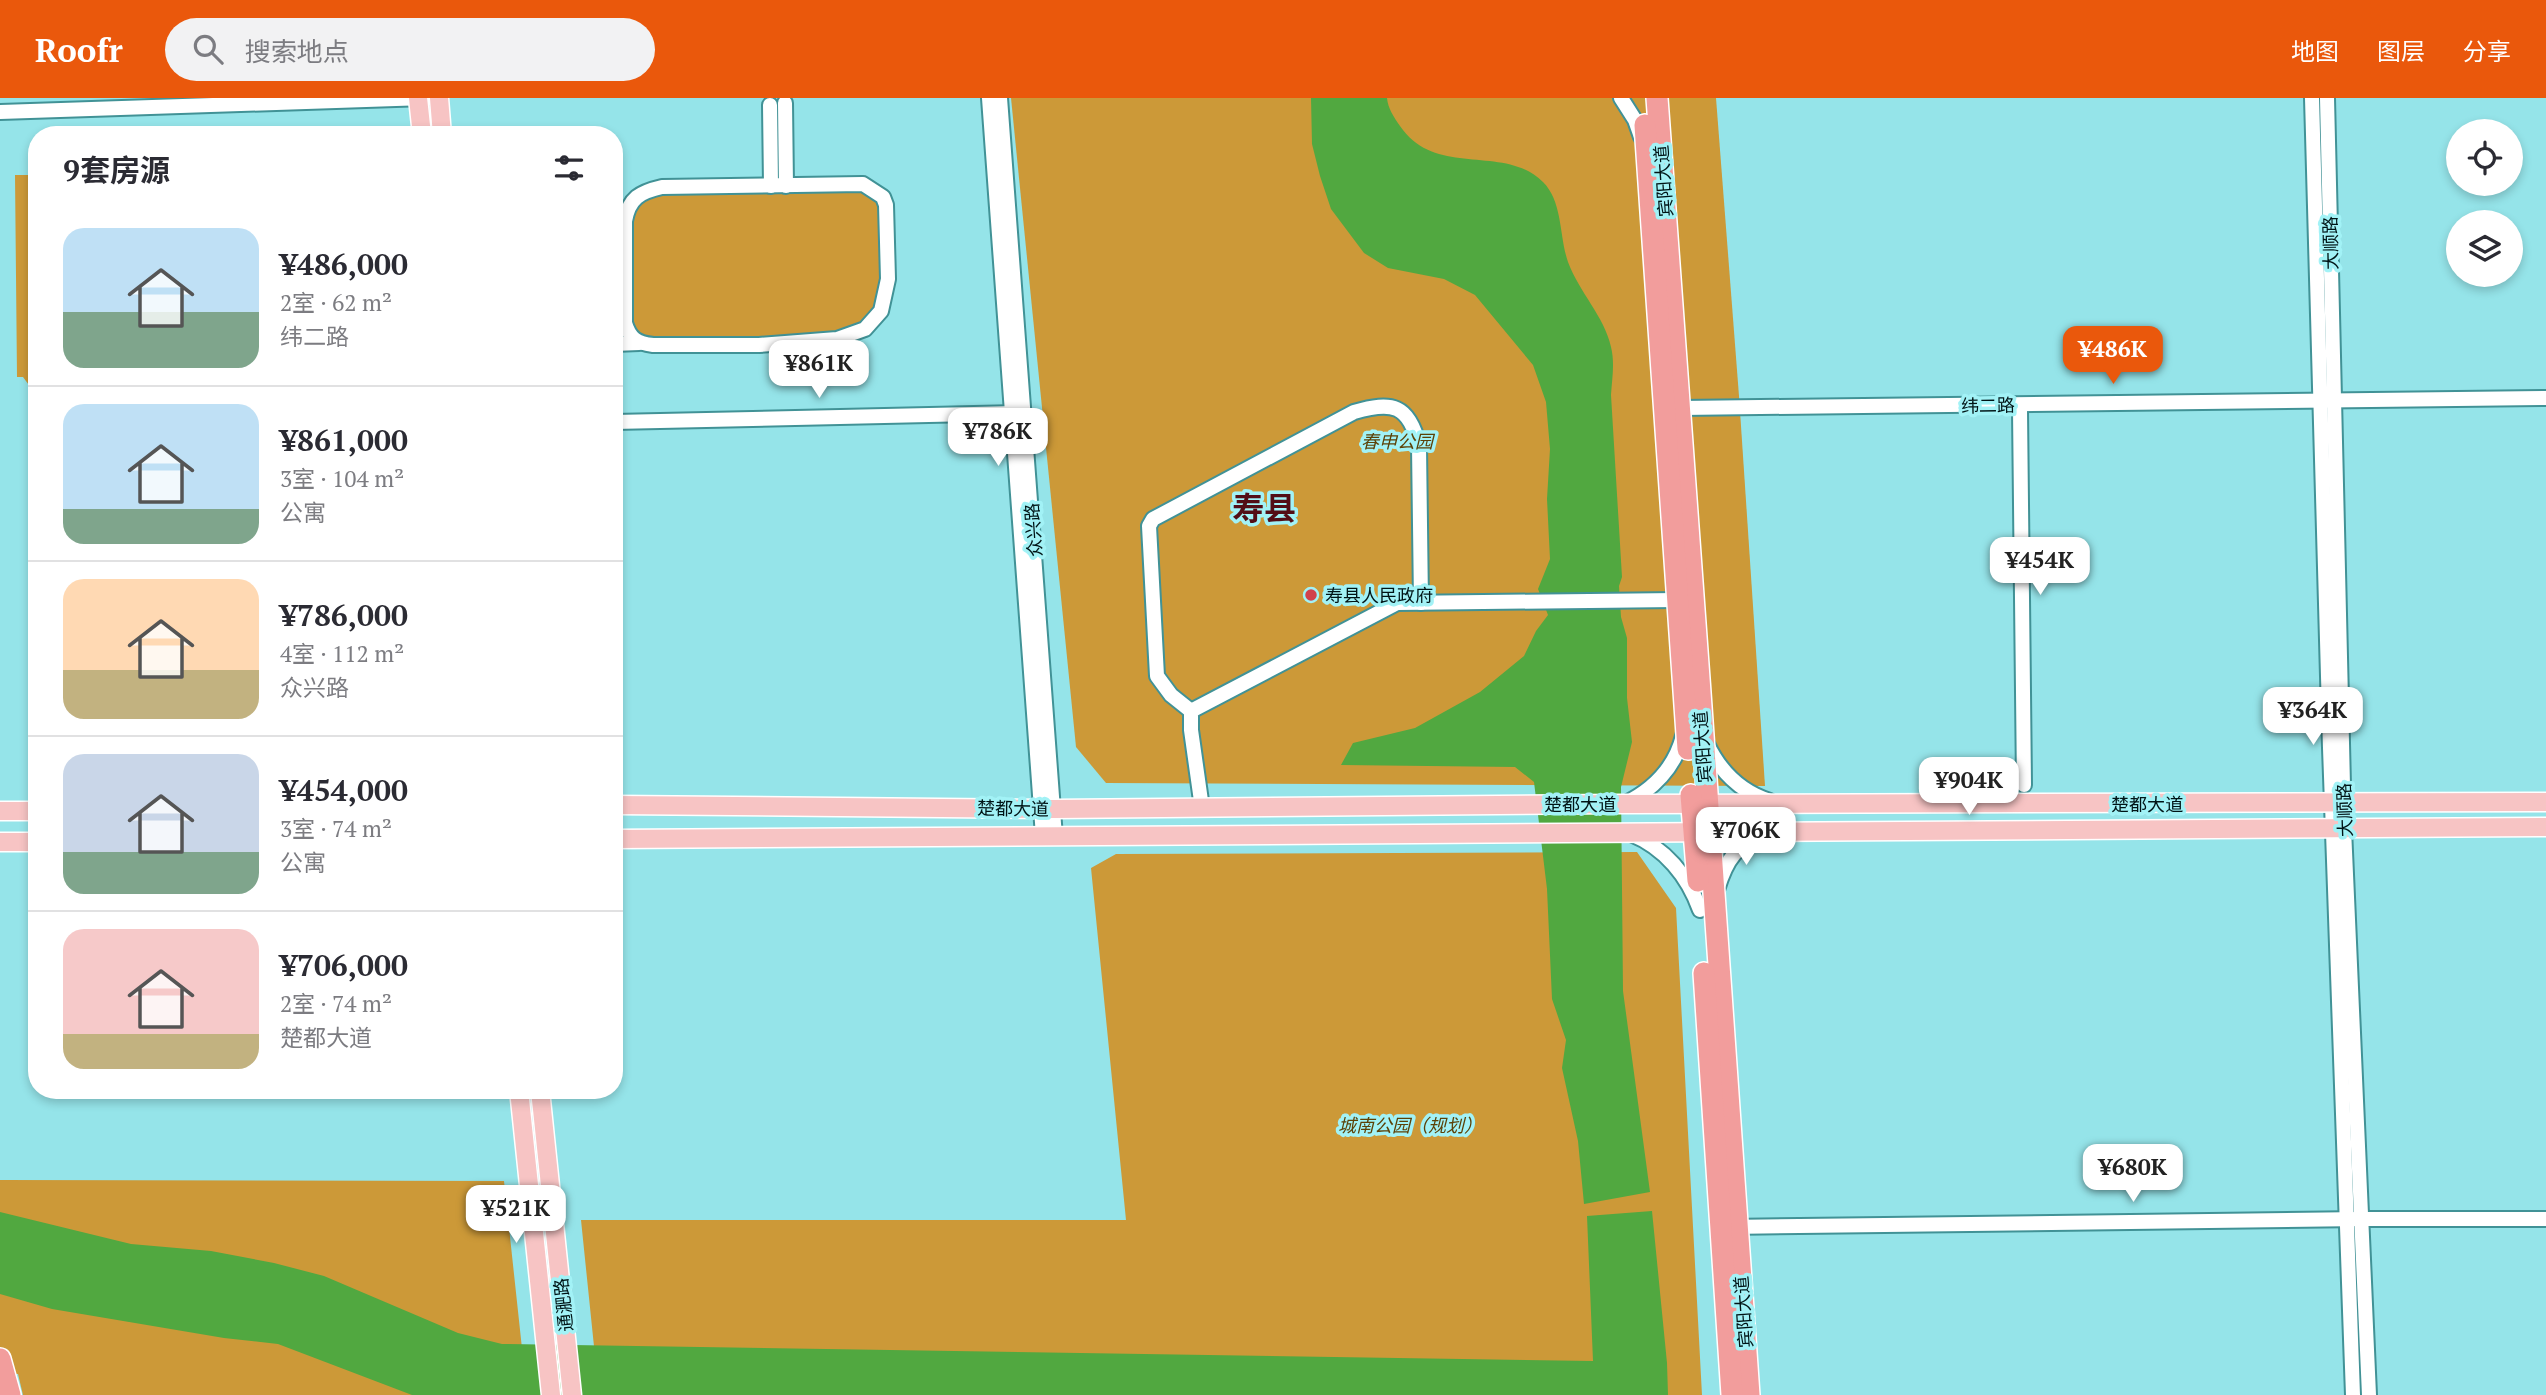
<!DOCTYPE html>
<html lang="zh">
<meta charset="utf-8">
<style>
:root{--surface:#fff;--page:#f2f2f3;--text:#2b2b33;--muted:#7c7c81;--line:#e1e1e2;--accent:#ea580c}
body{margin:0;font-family:"PT Serif","Noto Sans SC",serif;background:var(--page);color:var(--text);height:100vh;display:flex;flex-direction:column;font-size:26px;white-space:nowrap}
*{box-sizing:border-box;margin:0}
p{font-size:23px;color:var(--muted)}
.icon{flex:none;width:38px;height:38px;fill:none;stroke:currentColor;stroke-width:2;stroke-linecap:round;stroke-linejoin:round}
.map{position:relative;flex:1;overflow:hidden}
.drawer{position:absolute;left:28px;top:28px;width:595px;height:973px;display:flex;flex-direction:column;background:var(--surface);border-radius:28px;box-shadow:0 4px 10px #0003}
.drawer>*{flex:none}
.controls{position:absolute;left:2446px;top:21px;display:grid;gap:14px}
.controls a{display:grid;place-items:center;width:77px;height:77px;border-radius:50%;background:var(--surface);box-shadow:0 4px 10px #0003;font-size:35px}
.price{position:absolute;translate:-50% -60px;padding:0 16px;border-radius:14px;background:#fff;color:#222;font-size:23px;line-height:46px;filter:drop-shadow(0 2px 4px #0008)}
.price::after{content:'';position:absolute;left:50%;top:42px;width:21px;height:16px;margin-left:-10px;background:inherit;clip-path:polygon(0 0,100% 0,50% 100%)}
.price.on{background:var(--accent);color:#fff}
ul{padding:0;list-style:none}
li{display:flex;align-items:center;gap:21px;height:175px;padding:0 35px}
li+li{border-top:2px solid var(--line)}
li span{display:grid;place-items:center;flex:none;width:196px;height:140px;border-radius:21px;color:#555}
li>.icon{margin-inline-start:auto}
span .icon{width:84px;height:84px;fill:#fffc;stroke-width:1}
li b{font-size:30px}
h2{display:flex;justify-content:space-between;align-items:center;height:84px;padding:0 35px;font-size:30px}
header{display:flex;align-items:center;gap:42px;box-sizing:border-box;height:98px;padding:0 35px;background:var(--accent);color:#fff}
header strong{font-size:33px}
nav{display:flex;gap:38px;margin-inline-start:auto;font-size:24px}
.search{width:490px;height:63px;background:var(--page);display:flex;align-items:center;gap:18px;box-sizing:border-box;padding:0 24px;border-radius:38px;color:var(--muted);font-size:26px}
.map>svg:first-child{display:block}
.green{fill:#cc9938}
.water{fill:#51a840}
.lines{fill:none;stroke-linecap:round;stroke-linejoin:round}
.minor-casing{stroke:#419296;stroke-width:18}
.major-casing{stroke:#fff;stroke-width:21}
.highway-casing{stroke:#fff;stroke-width:24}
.minor{stroke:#fff;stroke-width:14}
.major{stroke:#f7c4c4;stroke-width:18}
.highway{stroke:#f29d9c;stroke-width:21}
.poi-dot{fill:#d1414c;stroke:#a2f2f6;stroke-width:2.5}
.labels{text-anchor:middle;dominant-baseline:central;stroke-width:7;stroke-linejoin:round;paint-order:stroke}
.street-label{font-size:18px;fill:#001416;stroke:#a2f2f6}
.park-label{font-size:18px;font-style:italic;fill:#5c4107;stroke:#a2f2f6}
.poi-label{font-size:18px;fill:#001416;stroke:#a2f2f6;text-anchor:start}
.town-label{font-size:32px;font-weight:bold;fill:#530e16;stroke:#a2f2f6}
</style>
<header>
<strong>Roofr</strong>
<div class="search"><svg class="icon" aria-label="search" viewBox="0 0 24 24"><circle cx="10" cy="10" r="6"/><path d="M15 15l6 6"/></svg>搜索地点</div>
<nav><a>地图</a><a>图层</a><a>分享</a></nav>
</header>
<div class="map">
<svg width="2546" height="1297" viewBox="0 0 2546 1297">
<rect width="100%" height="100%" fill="#95e4e9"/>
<!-- green -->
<g class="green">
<polygon points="1011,0 1716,0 1739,298 1765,688 1106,685 1076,649"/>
<polygon points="37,71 37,270 34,271 37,276 37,298 23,279 17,279 15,77 31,77"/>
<polygon points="861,89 880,99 884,181 879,212 861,229 834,238 655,245 630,235 627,122 645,96"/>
<polygon points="1637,754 1676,810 1702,1297 599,1297 581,1122 1126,1122 1091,770 1116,756"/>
<polygon points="0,1082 504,1083 527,1297 23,1297 18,1276 0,1276"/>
</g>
<!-- water -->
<g class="water">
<path d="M1311,0H1387C1388,11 1394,19 1400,28C1436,81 1504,45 1543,84C1563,104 1559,138 1568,164C1579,194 1604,218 1611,249C1615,265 1612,281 1611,297L1622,479L1619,488L1621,519L1627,540V600L1632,644L1621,689L1623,893L1650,1094L1584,1106L1578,1043L1562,970L1566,942L1552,901L1547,791L1534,684L1515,669L1341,667L1353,645L1415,630L1480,594L1524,558L1536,533L1548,517L1538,491L1550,461L1547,401L1550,351L1546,304L1533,267L1475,197L1444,181L1388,170L1364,155L1331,111L1320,78L1312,46Z"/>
<polygon points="1652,1113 1667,1265 1668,1297 412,1297 278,1246 224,1240 52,1211 0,1196 0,1114 131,1146 211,1153 274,1165 324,1178 458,1235 502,1246 1593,1263 1587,1118"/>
</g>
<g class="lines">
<defs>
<g id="minor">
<polyline points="989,0 1043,738"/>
<polyline points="1000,0 1055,739"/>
<polyline points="1621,0 1635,22 1641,39"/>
<polyline points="2312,0 2330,650 2353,1297"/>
<polyline points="2327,0 2344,731 2369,1297"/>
<polyline points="785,5 786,88"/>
<polyline points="770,7 771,88"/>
<polyline points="0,14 426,0"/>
<path d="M863,86L883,99L886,107L888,181L881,213L865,231L837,241L759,247H653C637,245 630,241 625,225V123C629,100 640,94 662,89Z"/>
<polyline points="614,246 639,245"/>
<polyline points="1681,310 2546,300"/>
<polyline points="2020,312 2024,687"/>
<polyline points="614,324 1019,315"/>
<path d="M1191,613L1171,597L1157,578L1149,428L1153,421L1354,314C1392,303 1409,306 1419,348L1421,505"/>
<path d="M1707,646C1720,673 1741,694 1770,703"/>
<path d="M1624,706C1653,692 1675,669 1683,638"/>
<polyline points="1202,710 1191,632 1191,613 1397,505 1677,502"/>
<path d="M1631,736C1665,750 1688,778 1700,812"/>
<path d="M1717,792C1726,762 1737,744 1769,737"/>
<polyline points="1728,1129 2362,1121 2546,1121"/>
</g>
<g id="major">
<polyline points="418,0 422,37"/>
<polyline points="439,0 442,37"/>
<polyline points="614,707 1054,711 1619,706 2546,704"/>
<polyline points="0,713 37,713"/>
<polyline points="614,741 2546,729"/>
<polyline points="0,744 37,744"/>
<polyline points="519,992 551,1297"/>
<polyline points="540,992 572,1297"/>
</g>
<g id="highway">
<path d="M1657,0C1690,432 1718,865 1749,1297"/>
<polyline points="1645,27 1688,651"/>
<polyline points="1691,697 1698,783"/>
<polyline points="1704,875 1732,1297"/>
<polyline points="0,1261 10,1297"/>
</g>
</defs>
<!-- minor casing -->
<use href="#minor" class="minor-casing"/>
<!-- major casing -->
<use href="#major" class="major-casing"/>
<!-- highway casing -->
<use href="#highway" class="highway-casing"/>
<!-- minor -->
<use href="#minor" class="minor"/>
<!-- major -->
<use href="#major" class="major"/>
<!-- highway -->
<use href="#highway" class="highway"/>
</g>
<!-- markers -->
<circle class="poi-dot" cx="1311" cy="497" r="7"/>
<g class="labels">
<!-- street labels -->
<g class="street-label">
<text transform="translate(1663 83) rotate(-94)">宾阳大道</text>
<text transform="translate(2330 145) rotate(-91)">大顺路</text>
<text transform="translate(1988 307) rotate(-1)">纬二路</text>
<text transform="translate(1033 432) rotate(-94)">众兴路</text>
<text transform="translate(1702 649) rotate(-94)">宾阳大道</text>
<text x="1580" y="706">楚都大道</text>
<text x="2147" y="706">楚都大道</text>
<text transform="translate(1013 710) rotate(1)">楚都大道</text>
<text transform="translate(2344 712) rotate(-92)">大顺路</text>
<text transform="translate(563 1207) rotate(-96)">通淝路</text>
<text transform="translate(1743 1214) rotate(-94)">宾阳大道</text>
</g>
<!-- park labels -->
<g class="park-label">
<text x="1397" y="343">春申公园</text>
<text x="1410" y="1027">城南公园（规划）</text>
</g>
<!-- poi labels -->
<g class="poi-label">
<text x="1325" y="497">寿县人民政府</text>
</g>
<!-- town labels -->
<g class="town-label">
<text x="1264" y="410">寿县</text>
</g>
</g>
</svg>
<div class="controls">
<a><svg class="icon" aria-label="locate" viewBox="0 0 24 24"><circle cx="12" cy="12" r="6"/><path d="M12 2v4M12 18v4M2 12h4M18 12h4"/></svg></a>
<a><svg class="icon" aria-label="layers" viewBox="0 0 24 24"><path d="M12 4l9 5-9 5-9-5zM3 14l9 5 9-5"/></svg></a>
</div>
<b class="price on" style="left:2113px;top:288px">¥486K</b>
<b class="price" style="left:819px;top:302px">¥861K</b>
<b class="price" style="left:998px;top:370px">¥786K</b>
<b class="price" style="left:2040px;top:499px">¥454K</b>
<b class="price" style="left:2313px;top:649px">¥364K</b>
<b class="price" style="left:1969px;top:719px">¥904K</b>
<b class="price" style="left:1746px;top:769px">¥706K</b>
<b class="price" style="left:2133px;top:1106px">¥680K</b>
<b class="price" style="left:516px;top:1147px">¥521K</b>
<section class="drawer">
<h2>9套房源<svg class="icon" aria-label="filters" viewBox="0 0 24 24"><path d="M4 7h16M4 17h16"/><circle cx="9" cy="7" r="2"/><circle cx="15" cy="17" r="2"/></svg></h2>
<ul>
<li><span style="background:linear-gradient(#bfe0f5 60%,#7fa58c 0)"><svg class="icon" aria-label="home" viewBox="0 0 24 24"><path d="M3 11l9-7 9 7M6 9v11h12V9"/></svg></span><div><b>¥486,000</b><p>2室 · 62 m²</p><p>纬二路</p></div></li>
<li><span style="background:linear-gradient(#bfe0f5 75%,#7fa58c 0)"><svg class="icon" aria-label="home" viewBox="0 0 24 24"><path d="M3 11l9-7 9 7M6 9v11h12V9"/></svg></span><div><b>¥861,000</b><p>3室 · 104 m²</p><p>公寓</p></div></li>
<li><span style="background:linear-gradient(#ffd9b3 65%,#c2b280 0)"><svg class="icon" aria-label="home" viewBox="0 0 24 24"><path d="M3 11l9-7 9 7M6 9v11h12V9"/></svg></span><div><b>¥786,000</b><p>4室 · 112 m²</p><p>众兴路</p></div></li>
<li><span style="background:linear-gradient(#c9d6e8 70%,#7fa58c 0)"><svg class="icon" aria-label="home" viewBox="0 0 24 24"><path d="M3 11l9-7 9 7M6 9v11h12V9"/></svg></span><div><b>¥454,000</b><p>3室 · 74 m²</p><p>公寓</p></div></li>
<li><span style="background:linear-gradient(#f6c9c9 75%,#c2b280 0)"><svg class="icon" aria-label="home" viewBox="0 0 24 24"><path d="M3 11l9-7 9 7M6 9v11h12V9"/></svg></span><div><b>¥706,000</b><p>2室 · 74 m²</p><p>楚都大道</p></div></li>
</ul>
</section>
</div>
